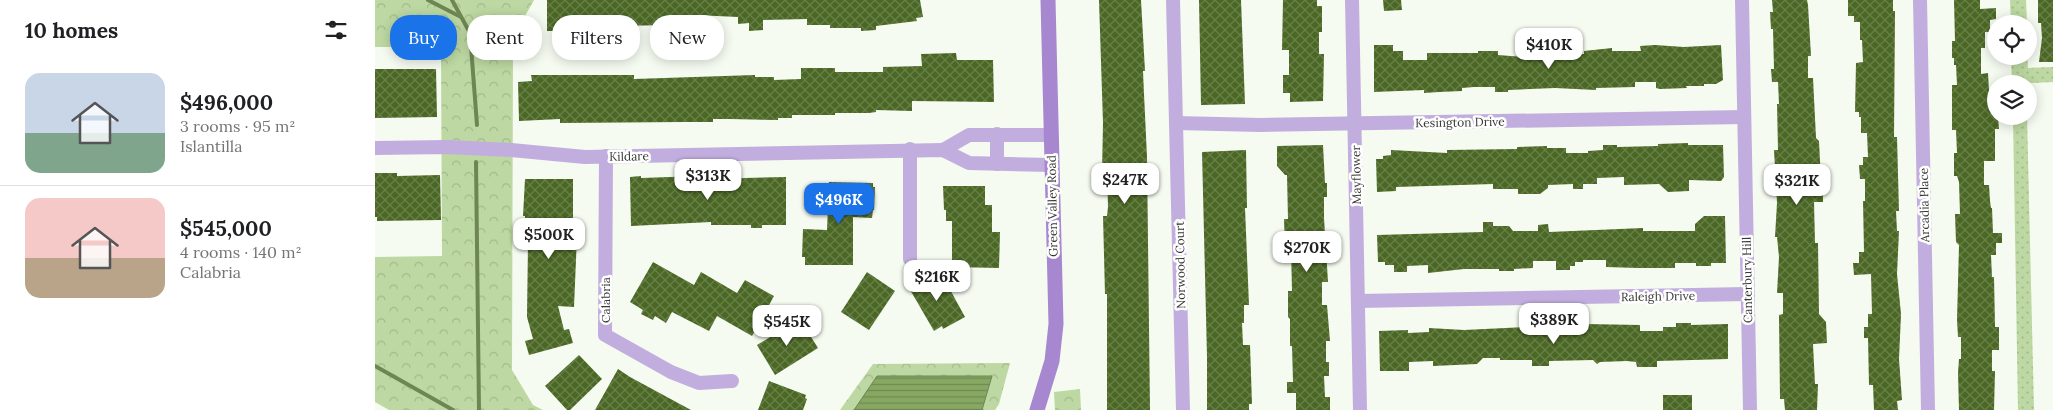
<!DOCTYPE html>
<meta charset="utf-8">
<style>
:root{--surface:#fff;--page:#f6f6f6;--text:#202124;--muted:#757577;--line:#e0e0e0;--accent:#1a73e8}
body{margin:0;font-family:Lora,serif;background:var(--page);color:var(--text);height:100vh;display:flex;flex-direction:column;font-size:19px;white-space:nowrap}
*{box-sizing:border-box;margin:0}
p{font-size:16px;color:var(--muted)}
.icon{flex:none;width:28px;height:28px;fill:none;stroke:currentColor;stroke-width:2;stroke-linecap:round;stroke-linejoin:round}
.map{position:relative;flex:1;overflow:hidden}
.sheet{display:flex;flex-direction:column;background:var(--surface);width:375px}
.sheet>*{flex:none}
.banner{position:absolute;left:15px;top:15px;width:475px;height:45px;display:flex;gap:10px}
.controls{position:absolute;left:1612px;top:15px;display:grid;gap:10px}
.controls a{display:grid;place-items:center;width:50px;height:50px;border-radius:50%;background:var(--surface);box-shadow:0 2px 12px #0003;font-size:25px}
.price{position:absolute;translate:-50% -42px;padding:0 11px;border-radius:10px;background:#fff;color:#222;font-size:16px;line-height:32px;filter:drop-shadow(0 1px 2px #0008)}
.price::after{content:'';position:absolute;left:50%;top:30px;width:15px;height:11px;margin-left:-8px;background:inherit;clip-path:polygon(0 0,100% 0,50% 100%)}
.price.selected{background:var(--accent);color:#fff}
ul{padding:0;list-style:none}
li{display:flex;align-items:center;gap:15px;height:125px;padding:0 25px}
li+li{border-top:1px solid var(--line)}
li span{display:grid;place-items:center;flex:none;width:140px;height:100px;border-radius:15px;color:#555}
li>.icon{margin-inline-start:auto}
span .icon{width:60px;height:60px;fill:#fffc;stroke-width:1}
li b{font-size:21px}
h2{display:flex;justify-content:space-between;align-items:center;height:60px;padding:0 25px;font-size:21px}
.chip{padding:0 18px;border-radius:20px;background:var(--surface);box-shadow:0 2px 12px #0003;font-size:18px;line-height:45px}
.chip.selected{background:var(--accent);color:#fff}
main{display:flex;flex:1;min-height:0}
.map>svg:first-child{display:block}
.grass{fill:url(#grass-dots)}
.park{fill:url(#park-crowns)}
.water{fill:url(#water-rules);stroke:#6e8654}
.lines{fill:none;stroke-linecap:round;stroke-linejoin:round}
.stream{stroke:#6e8654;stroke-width:4}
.building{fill:url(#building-cross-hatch)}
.street{stroke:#c2addf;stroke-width:14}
.secondary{stroke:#a787d0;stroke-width:15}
.labels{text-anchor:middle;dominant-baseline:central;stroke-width:5;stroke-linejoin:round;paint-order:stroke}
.street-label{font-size:12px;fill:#353733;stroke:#fff}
</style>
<main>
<section class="sheet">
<h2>10 homes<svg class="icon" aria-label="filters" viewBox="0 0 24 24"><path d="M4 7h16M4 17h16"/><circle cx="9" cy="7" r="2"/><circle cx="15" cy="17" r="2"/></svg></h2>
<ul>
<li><span style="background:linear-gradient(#c9d6e8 60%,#7fa58c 0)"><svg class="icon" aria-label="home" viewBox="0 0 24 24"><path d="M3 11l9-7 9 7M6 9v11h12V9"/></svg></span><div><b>$496,000</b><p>3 rooms · 95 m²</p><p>Islantilla</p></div></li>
<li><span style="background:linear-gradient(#f6c9c9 60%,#b9a48a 0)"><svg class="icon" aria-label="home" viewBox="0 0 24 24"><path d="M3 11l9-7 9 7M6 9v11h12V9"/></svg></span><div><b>$545,000</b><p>4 rooms · 140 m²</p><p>Calabria</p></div></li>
</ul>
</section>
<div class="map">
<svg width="1678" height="410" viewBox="0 0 1678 410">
<defs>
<pattern id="grass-dots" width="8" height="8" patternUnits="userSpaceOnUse" patternTransform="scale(1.25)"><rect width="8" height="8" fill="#bdd8a2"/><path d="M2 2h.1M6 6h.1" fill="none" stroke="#a3ba8c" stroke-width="1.8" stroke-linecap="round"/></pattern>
<pattern id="park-crowns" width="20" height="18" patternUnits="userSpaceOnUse" patternTransform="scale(1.25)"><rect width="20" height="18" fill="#bdd8a2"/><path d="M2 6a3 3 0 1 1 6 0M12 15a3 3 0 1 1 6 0" fill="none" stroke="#a3ba8c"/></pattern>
<pattern id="water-rules" width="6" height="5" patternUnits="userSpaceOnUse" patternTransform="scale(1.25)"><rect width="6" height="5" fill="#87a862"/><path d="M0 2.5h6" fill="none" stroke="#6f8a51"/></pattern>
<pattern id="building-cross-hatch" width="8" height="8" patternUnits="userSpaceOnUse" patternTransform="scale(1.25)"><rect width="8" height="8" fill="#4a6823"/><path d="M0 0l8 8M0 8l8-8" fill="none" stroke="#687f4b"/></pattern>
</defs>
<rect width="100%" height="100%" fill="#f5fbf0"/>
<!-- grass -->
<g class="grass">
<polygon points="1635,0 1651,0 1652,24 1636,24"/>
<polygon points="1636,56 1652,56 1653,68 1678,67 1678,82 1637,84"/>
<polygon points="1638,116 1652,116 1659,410 1643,410"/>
</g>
<!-- park -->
<g class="park">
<polygon points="0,0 159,0 145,25 138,48 137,370 158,405 168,410 14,410 0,402 0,257 67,256 66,47 0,47"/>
<polygon points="635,363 624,404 620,410 465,410 498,364"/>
<polygon points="705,389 706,410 680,410 679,392"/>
</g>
<!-- water -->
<polygon class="water" points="502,376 617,376 607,410 479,410"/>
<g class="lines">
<!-- stream -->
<g class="stream">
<polyline points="53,0 86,17"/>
<polyline points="77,0 95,33 102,125"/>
<polyline points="101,162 104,410"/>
<polyline points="0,366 78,410"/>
</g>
</g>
<!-- building -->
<g class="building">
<polygon points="172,0 545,0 548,17 541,18 542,21 501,26 501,30 486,31 486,28 455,28 455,25 432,25 432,19 388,20 388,30 374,31 374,23 363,24 363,17 320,15 320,21 296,21 296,25 186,27 186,31 172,31"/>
<polygon points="724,0 766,0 770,71 768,71 769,94 772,157 775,410 732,410 732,294 730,294 728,216 732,216 733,207 732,172 727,172 728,123"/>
<polygon points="824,0 866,0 870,104 826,105"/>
<polygon points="908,0 942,0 942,6 947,6 947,32 944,32 944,54 949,54 948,101 915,102 915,93 908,93 908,75 914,75 914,50 907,50"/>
<polygon points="1008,0 1026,0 1027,10 1009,11"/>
<polygon points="1397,0 1432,0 1433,5 1436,56 1433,56 1433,78 1438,78 1441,138 1444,141 1446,182 1448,182 1448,202 1439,202 1440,243 1443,243 1444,314 1451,322 1452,343 1438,344 1440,384 1443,384 1442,410 1410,410 1409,399 1405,399 1404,315 1408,314 1408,293 1402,293 1404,257 1402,237 1400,237 1402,203 1399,150 1403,150 1402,104 1404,104 1403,82 1397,82 1396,69 1399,69 1398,29 1396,29 1395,12 1398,12"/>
<polygon points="1473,0 1518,0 1518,11 1520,11 1519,137 1522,137 1524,211 1521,211 1522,231 1524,231 1522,274 1526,314 1524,359 1527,400 1522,401 1523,410 1499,410 1498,385 1494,385 1493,338 1489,338 1489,327 1493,327 1493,314 1497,314 1496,274 1479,275 1478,263 1484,263 1484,252 1489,252 1488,201 1490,201 1490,179 1485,179 1484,165 1488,165 1488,157 1493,157 1492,133 1486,133 1486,117 1484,117 1484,112 1480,112 1481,63 1488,62 1487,40 1485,40 1485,22 1479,22 1479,16 1473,16"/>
<polygon points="1579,0 1605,0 1605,9 1621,8 1621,19 1615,20 1615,32 1610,32 1610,48 1606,48 1606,74 1613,73 1615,107 1621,107 1621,116 1623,116 1624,129 1620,129 1620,161 1609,161 1609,185 1614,185 1615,201 1616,208 1617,208 1618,233 1627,233 1627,243 1621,243 1621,255 1616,255 1617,277 1619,277 1620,327 1624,327 1624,350 1617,350 1617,371 1620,371 1619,410 1584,410 1583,373 1584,359 1586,359 1586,337 1583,337 1582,320 1584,245 1581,242 1580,214 1585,214 1584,182 1582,176 1579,176 1579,153 1582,153 1581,130 1577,130 1577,85 1582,85 1581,65 1579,65 1579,58 1577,58 1577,41 1580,41"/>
<polygon points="1663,0 1678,0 1678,62 1664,62 1667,38 1666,23 1663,23"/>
<polygon points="999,45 1018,45 1018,51 1028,51 1028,60 1052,60 1052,53 1103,53 1103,51 1123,51 1123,55 1148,57 1147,50 1165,49 1165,54 1209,54 1209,51 1237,48 1237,51 1266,51 1265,46 1280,45 1309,47 1346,45 1348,80 1341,84 1329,84 1329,86 1311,86 1312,88 1285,89 1281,88 1281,82 1260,82 1260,87 1221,88 1221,90 1180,88 1133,90 1133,92 1120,92 1120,87 1099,87 1087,88 1087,91 1064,92 1049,93 1049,90 999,92"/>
<polygon points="581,53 582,60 618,60 619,102 537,101 537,111 501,110 501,112 494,113 460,113 460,115 417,115 417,118 403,118 403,120 355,119 338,119 338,122 309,122 185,123 185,119 144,121 143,82 157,81 156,75 259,75 259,79 380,75 380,77 399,77 399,80 426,79 426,68 460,68 460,72 508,72 508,67 547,66 546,54"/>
<polygon points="0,69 61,69 62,117 0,118"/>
<polygon points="1313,143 1313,145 1348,145 1349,177 1346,181 1314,180 1314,191 1293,192 1284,184 1249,185 1249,177 1222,178 1222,184 1208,184 1208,189 1198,189 1198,184 1173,185 1173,188 1165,194 1143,194 1143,189 1118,189 1118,184 1021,187 1021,191 1002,192 1001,159 1008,159 1008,156 1016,155 1016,150 1072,153 1072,150 1142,149 1142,147 1172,146 1172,148 1191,148 1191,153 1213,153 1213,151 1228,150 1228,145 1242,145 1242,147 1283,146 1283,144"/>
<polygon points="948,145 950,183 952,183 952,197 949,197 949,218 953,282 947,282 947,305 952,305 955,341 951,341 951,362 954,362 954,376 949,376 950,397 955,397 955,410 921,410 921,393 912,393 912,382 918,382 917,346 915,346 915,319 913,317 913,291 917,291 916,248 910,248 909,219 913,219 912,175 910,175 902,166 902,146"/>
<polygon points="871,150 872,208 870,208 874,305 869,305 869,323 867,323 868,345 875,345 877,404 874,404 874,410 832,410 832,357 827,152"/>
<polygon points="0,173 22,173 22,176 65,175 66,220 2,221 2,217 0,217"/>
<polygon points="266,176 266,178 324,176 325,178 330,177 330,179 411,177 411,225 387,225 387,228 376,228 376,225 336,225 336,222 256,226 255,177"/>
<polygon points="150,179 198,179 198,231 200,231 200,236 202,236 199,307 183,306 189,330 194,329 198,343 154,355 150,341 158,339 152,317 153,243 150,243 150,216 148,216"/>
<polygon points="454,182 498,183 498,187 500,187 499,210 498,210 497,218 478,217 478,265 430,265 430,257 427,257 428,229 452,230"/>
<polygon points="568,186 610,186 610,205 617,205 617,232 625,232 624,268 577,267 577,221 571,221 571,210 569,210"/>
<polygon points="1329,216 1350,216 1351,263 1336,263 1336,266 1321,266 1321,263 1300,263 1300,268 1263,268 1231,267 1231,260 1208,260 1208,262 1200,262 1200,266 1195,266 1195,270 1181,270 1181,261 1158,261 1158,268 1139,269 1139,271 1124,271 1124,269 1089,269 1053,273 1053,265 1032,266 1032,272 1019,272 1019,265 1010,265 1010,262 1003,262 1002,235 1108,232 1108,222 1118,222 1118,226 1134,226 1138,231 1163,231 1163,225 1173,224 1174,232 1268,228 1268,231 1320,231 1320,224"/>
<polygon points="278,262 319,285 326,272 362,293 370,280 399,296 377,336 342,316 334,331 297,312 291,323 280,316 278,320 266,314 268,310 255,302"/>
<polygon points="492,272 520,291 494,330 466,312"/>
<polygon points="566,273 590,317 568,329 567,326 559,331 534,288 557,275 558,277"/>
<polygon points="423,320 431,333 433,332 443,348 400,375 382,345"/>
<polygon points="1301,323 1316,323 1316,325 1353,324 1353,359 1282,361 1282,367 1262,367 1261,362 1252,361 1225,362 1222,364 1218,360 1174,361 1174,366 1157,366 1157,360 1125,360 1125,358 1108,358 1102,364 1058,366 1058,361 1034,362 1034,371 1005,371 1004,331 1033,330 1033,333 1054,332 1054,328 1089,330 1210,324 1265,325 1265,331 1288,331 1288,327 1301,327"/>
<polygon points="204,355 227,379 195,410 192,410 170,386"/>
<polygon points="243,369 255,377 316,410 220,410"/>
<polygon points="394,381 431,395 430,398 432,399 428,410 383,410"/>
<rect x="1288" y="395" width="29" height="15"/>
</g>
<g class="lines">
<!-- street -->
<g class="street">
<polyline points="798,0 808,410"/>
<polyline points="977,0 985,410"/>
<polyline points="1367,0 1375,410"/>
<polyline points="1545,0 1553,410"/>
<polyline points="801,123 886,125 1369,117"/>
<polyline points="622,134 622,164"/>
<polyline points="0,148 72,147 136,150 210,157 568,150 594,163 676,165"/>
<polyline points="568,150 594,135 676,135"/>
<polyline points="231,156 230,335 296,372 324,383 357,381"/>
<polyline points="535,259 535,149"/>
<polyline points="983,301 1373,294"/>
</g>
<!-- secondary -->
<polyline class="secondary" points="662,410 677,361 681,324 673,0"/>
</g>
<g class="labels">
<!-- street labels -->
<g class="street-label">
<text transform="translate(1085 122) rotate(-1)">Kesington Drive</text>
<text transform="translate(254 156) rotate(-1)">Kildare</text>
<text transform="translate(981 175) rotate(-91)">Mayflower</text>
<text transform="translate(1549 205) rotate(-91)">Arcadia Place</text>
<text transform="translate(677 206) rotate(-91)">Green Valley Road</text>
<text transform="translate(805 265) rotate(-91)">Norwood Court</text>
<text transform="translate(1372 280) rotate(-91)">Canterbury Hill</text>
<text transform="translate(1283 296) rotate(-1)">Raleigh Drive</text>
<text transform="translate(230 300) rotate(-90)">Calabria</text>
</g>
</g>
</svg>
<div class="controls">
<a><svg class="icon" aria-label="locate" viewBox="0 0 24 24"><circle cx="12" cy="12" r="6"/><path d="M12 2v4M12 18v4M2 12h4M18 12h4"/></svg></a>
<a><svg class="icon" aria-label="layers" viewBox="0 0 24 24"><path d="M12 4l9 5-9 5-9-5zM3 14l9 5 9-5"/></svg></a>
</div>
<b class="price" style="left:1174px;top:70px">$410K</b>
<b class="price" style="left:333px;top:201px">$313K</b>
<b class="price" style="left:750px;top:205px">$247K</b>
<b class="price" style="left:1422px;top:206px">$321K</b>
<b class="price selected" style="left:464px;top:225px">$496K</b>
<b class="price" style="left:174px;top:260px">$500K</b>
<b class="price" style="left:932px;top:273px">$270K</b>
<b class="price" style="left:562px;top:302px">$216K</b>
<b class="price" style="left:1179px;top:345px">$389K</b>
<b class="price" style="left:412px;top:347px">$545K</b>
<div class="banner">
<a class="chip selected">Buy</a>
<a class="chip">Rent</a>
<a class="chip">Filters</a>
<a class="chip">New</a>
</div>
</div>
</main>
